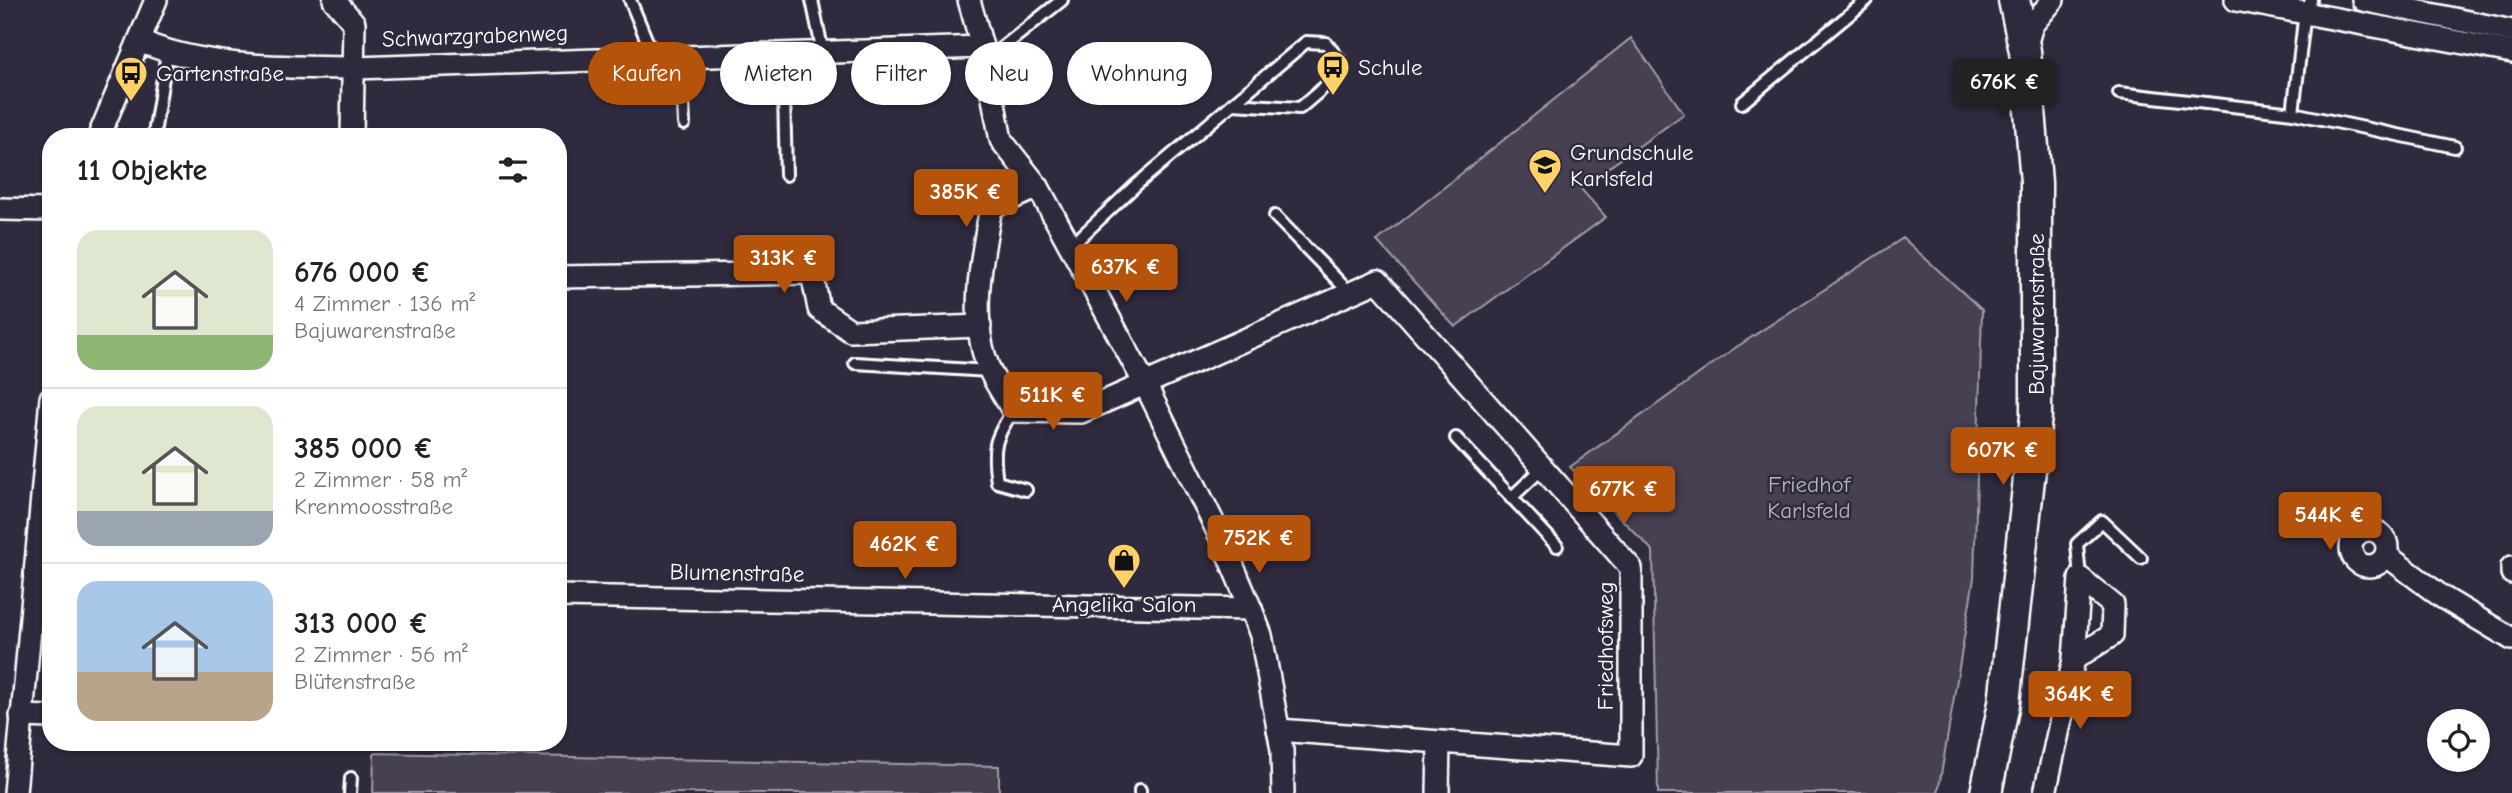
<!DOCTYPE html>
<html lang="de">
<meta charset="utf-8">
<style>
:root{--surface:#fff;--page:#f2f2f2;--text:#222;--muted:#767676;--line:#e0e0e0;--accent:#b45309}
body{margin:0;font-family:"Comic Neue",sans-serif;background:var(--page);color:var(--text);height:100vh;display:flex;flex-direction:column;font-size:26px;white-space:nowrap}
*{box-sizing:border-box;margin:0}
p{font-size:23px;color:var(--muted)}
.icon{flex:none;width:38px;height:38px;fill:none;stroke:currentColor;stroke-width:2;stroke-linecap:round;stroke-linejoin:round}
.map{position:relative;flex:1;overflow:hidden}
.sheet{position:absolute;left:42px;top:128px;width:525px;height:623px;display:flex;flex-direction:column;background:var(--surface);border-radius:28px;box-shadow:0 2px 5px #0004}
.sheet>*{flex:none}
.banner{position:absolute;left:588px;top:42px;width:665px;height:63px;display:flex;gap:14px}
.buttons{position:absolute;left:2427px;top:709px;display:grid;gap:14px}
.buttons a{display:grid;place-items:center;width:63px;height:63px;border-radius:50%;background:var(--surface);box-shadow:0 2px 5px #0004;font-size:35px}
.price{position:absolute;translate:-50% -60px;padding:0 16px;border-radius:7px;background:var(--accent);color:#fff;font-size:23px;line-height:46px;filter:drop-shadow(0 2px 4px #0008)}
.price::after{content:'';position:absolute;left:50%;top:42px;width:21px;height:16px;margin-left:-10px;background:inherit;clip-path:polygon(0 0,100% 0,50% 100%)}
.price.on{background:#222;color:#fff}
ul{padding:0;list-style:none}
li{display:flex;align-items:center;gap:21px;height:175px;padding:0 35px}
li+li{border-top:2px solid var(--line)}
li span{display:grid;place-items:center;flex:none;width:196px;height:140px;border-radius:21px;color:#555}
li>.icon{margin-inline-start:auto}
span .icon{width:84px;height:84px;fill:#fffc;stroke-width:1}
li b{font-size:30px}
h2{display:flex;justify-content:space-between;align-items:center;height:84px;padding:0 35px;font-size:30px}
.chip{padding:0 24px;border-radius:32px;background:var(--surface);box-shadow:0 2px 5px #0004;font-size:24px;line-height:63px}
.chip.on{background:var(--accent);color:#fff}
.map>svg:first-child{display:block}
.green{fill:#464152;stroke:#a2a0a8;stroke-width:2}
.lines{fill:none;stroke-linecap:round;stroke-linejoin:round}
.lane-casing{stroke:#fff;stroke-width:16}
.street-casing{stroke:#fff;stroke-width:26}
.secondary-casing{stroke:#fff;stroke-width:35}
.lane{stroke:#2f2a3d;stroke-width:10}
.street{stroke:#2f2a3d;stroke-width:21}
.secondary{stroke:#2f2a3d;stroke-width:30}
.labels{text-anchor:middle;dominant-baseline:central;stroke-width:5;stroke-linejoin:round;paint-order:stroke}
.street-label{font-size:23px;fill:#fff;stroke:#2f2a3d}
.poi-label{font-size:23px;fill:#fff;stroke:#2f2a3d;text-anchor:start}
.park-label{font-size:23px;fill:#b5b3ba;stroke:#2f2a3d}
</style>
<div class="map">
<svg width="2512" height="793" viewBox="0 0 2512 793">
<rect width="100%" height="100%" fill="#2f2a3d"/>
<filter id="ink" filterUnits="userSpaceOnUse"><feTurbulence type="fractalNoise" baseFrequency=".0143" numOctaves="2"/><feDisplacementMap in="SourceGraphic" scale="14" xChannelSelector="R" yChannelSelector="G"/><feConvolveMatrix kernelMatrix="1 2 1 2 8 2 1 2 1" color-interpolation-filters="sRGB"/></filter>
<g filter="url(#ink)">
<!-- green -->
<g class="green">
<polygon points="1631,38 1684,114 1580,188 1606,217 1455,327 1377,241"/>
<polygon points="1903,238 1982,310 1974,578 1938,793 1658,793 1653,551 1570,467 1735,348"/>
<polygon points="374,753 999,766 999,793 373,793"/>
</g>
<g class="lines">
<defs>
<g id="lane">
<polyline points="630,0 654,58"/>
<polyline points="812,0 823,53"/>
<polyline points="783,54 786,175"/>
<polyline points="681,57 684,124"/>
<polyline points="985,57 998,51 1062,0"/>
<polyline points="2119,93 2293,113 2304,20 2311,0"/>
<polyline points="1742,103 1867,0"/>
<polyline points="2293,113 2455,147"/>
<polyline points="154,134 167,53"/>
<polyline points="1275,216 1350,293"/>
<polyline points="1071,246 1136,185 1306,42 1326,43 1339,59 1336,77 1300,108 1232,104"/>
<polyline points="855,363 990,371"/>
<path d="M1013,411C994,439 992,448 997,482L1026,490"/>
<polyline points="1456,438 1557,546"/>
<polyline points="1511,498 1543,468"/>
<polyline points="2080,578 2077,544 2102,521 2141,558"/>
<polyline points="350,793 351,778"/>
<polyline points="1140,793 1140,790"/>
</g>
<g id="street">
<polyline points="334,0 354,23 352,136"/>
<polyline points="969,0 985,57 1001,140 1038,187 1144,382 1221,538 1251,609 1261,635 1282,750 1283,793"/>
<polyline points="2236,0 2512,52"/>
<polyline points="2363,0 2512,31"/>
<path d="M139,41C207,69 284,67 355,68L982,47"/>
<polyline points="2025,49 2032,25 2053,0"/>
<polyline points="99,136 156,0"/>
<path d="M1038,187L991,208C981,259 968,325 991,373C997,386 1006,398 1013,411L1081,412L1378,281L1631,568V756L1278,730"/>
<polyline points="0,209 51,210"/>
<polyline points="558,277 812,273 819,309 851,331 980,326"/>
<circle cx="2369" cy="548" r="18"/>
<polyline points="2386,555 2442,597 2512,639"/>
<polyline points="2512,567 2512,573"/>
<polygon points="2080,578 2113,605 2112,635 2074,659"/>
<polyline points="558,596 1251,609"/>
<polyline points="21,716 51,717"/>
<polyline points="15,793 51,398"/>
<polyline points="1438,793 1439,742"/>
<polyline points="2045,793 2074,659"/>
</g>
<polyline id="secondary" points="1986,793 2004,703 2036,416 2036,182 2025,51 2014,0"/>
</defs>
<!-- lane casing -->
<use href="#lane" class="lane-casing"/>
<!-- street casing -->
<use href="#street" class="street-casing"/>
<!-- secondary casing -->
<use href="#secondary" class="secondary-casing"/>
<!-- lane -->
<use href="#lane" class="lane"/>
<!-- street -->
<use href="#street" class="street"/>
<!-- secondary -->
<use href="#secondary" class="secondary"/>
</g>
</g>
<!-- icons -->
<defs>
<symbol id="bus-pin" viewBox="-11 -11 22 30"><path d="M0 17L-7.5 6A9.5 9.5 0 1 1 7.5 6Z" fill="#ffd166" stroke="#2f2a3d"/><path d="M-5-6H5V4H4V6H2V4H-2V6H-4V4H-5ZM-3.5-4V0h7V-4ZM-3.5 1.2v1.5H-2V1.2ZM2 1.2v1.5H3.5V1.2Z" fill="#111"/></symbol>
<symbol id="school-pin" viewBox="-11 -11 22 30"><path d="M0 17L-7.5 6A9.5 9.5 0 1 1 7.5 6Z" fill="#ffd166" stroke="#2f2a3d"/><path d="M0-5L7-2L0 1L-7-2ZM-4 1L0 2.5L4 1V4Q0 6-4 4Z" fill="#111"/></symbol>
<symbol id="shop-pin" viewBox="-11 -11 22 30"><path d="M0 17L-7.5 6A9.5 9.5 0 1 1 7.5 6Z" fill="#ffd166" stroke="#2f2a3d"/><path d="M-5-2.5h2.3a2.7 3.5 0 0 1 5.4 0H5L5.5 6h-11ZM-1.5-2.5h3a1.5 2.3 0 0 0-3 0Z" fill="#111"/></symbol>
</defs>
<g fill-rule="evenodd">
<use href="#bus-pin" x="1314" y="48" width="38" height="52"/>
<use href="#bus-pin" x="112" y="54" width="38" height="52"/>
<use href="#school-pin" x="1526" y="146" width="38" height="52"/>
<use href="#shop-pin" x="1105" y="541" width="38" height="52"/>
</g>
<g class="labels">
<!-- street labels -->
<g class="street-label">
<text transform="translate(475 36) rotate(-2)">Schwarzgrabenweg</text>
<text transform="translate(2036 314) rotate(-90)">Bajuwarenstraße</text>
<text transform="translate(737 573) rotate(1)">Blumenstraße</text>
<text transform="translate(1605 646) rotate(-90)">Friedhofsweg</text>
</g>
<!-- poi labels -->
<g class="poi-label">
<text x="1358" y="67">Schule</text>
<text x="156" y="73">Gartenstraße</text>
<text x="1570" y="152">Grundschule<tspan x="1570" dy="26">Karlsfeld</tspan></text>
<text x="1124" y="604" text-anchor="middle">Angelika Salon</text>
</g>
<!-- park labels -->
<g class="park-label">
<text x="1809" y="484">Friedhof<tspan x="1809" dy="26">Karlsfeld</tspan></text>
</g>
</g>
</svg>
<div class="buttons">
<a><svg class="icon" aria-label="locate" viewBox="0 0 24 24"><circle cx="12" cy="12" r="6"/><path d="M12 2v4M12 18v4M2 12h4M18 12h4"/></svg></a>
</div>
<b class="price on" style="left:2005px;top:119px">676K €</b>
<b class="price" style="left:966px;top:229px">385K €</b>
<b class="price" style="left:784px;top:295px">313K €</b>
<b class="price" style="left:1126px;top:304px">637K €</b>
<b class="price" style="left:1053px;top:432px">511K €</b>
<b class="price" style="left:2003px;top:487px">607K €</b>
<b class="price" style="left:1624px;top:526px">677K €</b>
<b class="price" style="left:2330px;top:552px">544K €</b>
<b class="price" style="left:1259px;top:575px">752K €</b>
<b class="price" style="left:905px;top:581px">462K €</b>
<b class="price" style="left:2080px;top:731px">364K €</b>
<div class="banner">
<a class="chip on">Kaufen</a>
<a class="chip">Mieten</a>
<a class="chip">Filter</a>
<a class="chip">Neu</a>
<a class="chip">Wohnung</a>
</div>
<section class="sheet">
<h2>11 Objekte<svg class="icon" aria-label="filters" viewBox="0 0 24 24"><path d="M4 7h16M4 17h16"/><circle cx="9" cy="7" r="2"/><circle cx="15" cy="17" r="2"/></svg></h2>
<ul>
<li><span style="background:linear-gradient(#dfe7d0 75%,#8fb573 0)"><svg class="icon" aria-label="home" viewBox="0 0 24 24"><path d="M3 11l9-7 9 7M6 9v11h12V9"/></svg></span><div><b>676 000 €</b><p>4 Zimmer · 136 m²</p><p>Bajuwarenstraße</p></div></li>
<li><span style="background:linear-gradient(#dfe7d0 75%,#9aa5b1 0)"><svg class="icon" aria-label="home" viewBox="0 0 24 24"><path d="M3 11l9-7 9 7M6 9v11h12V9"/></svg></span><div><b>385 000 €</b><p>2 Zimmer · 58 m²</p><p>Krenmoosstraße</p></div></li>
<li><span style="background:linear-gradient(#a9c7e8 65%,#b9a48a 0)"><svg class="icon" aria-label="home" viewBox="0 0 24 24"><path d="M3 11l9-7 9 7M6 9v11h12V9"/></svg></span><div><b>313 000 €</b><p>2 Zimmer · 56 m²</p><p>Blütenstraße</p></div></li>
</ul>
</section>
</div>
